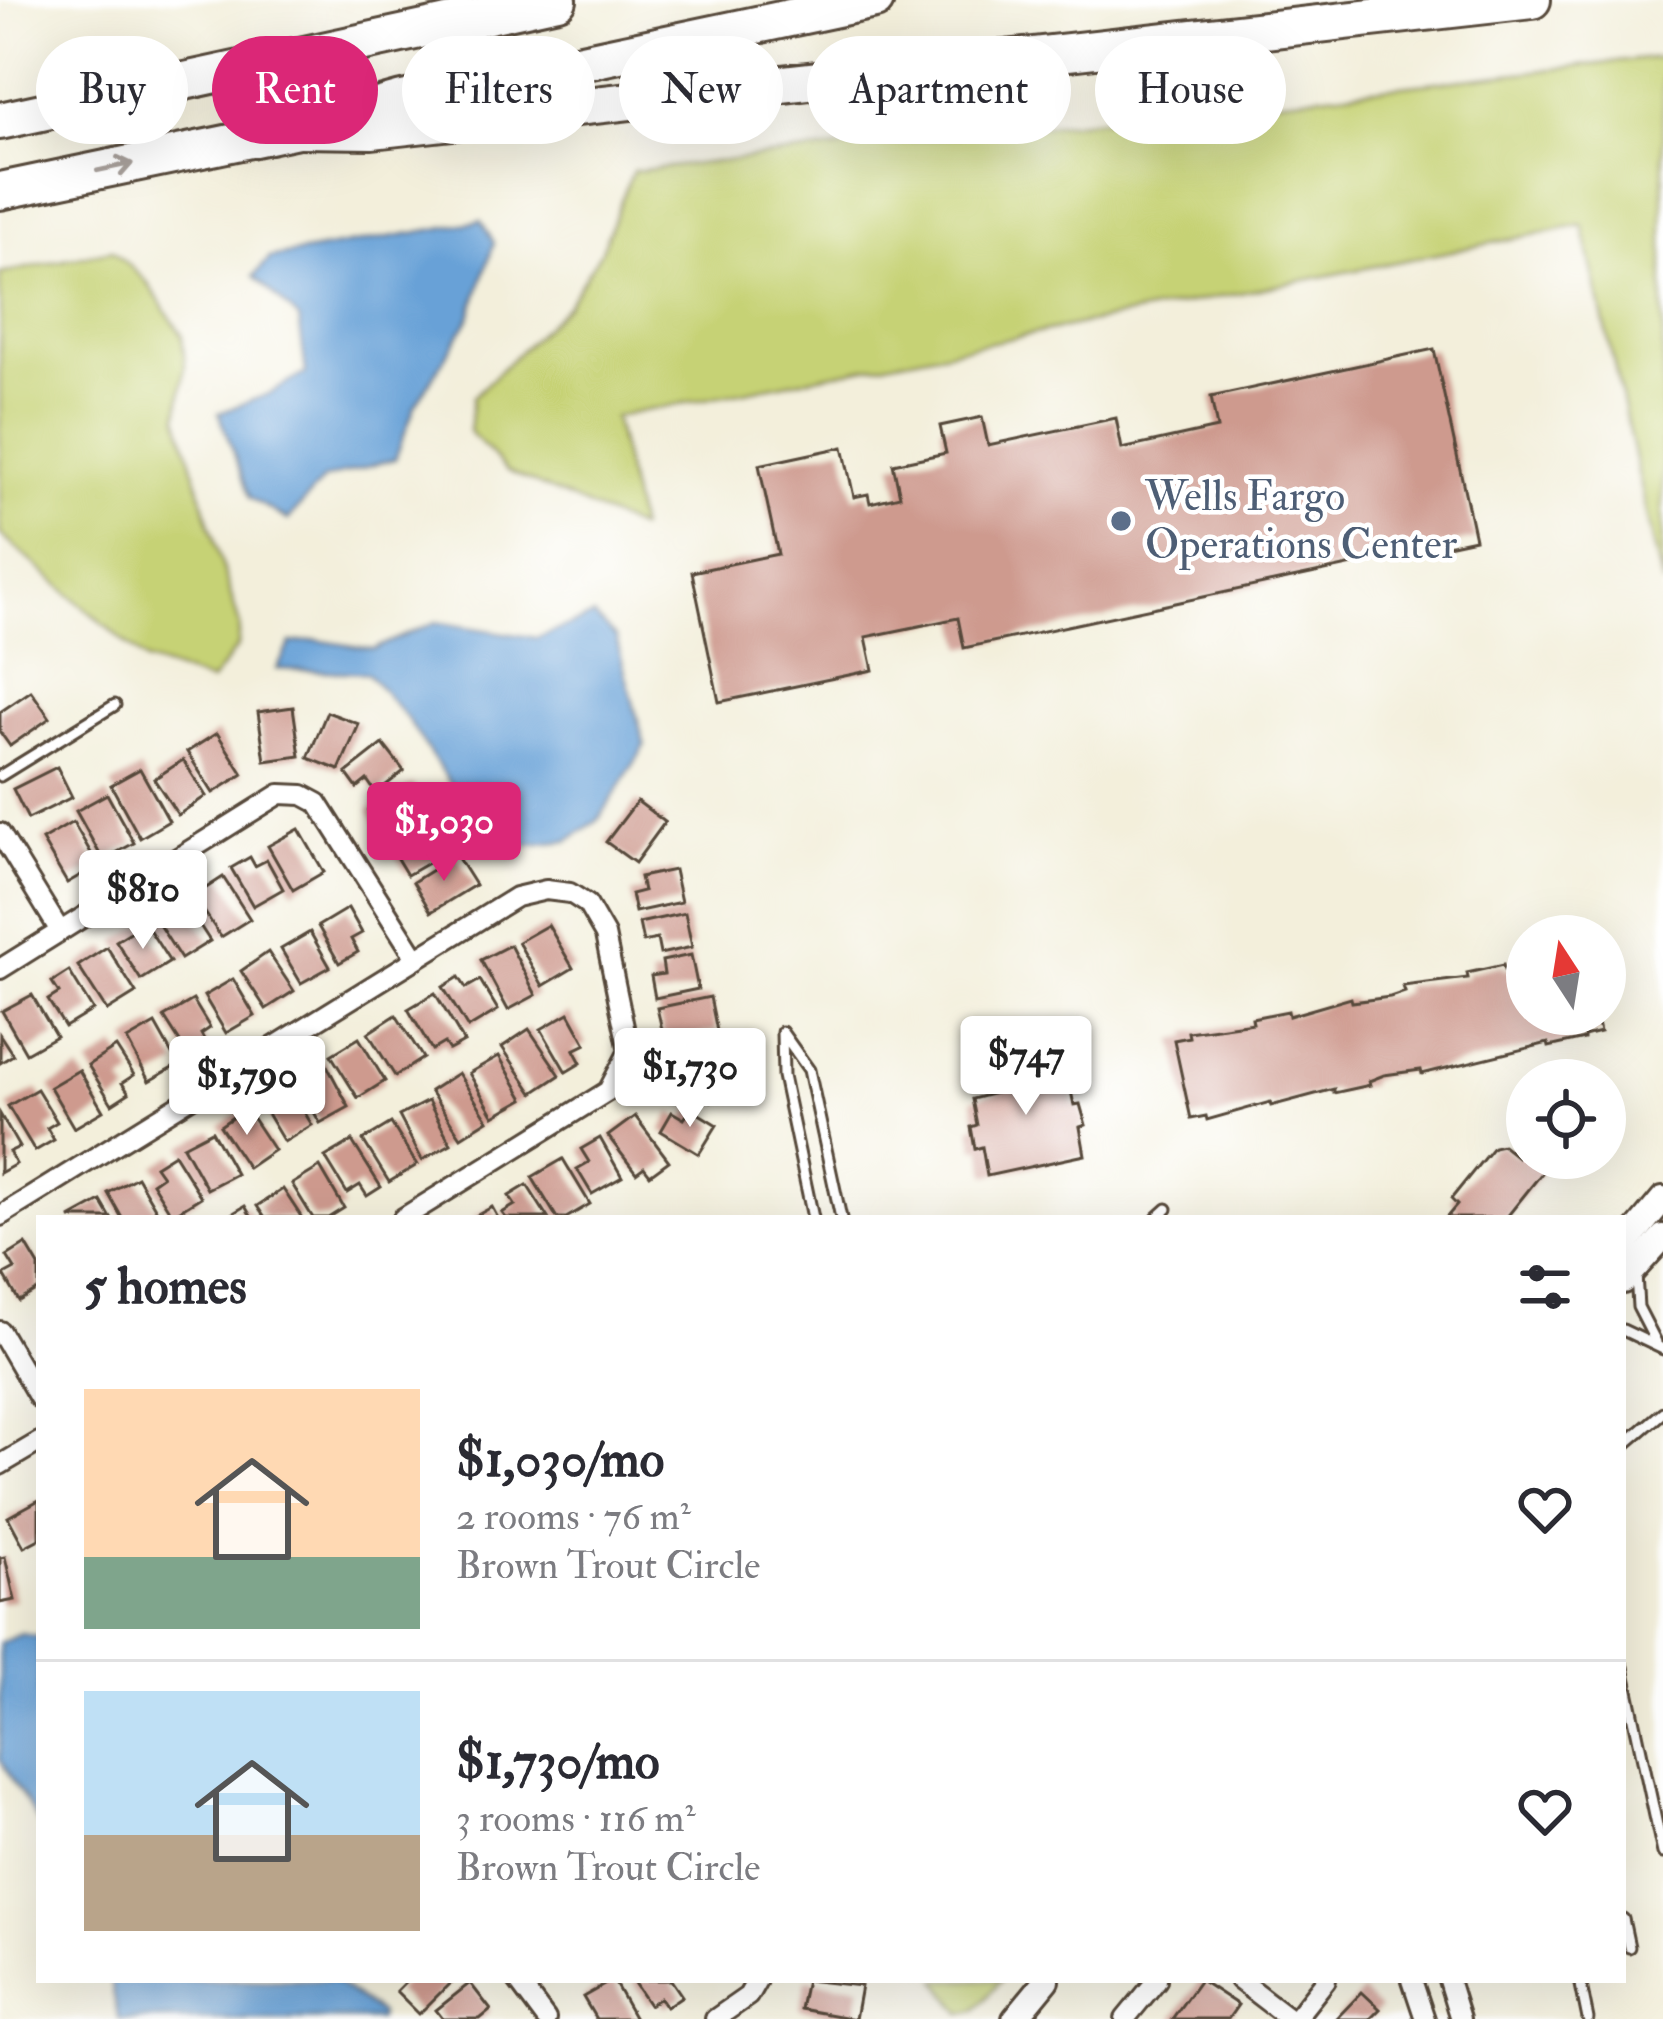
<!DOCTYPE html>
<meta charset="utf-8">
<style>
:root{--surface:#fff;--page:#f7f7f7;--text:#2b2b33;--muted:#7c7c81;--line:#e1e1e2;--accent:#db2777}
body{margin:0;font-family:"IM FELL Double Pica",serif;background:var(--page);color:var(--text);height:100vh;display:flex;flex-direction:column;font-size:45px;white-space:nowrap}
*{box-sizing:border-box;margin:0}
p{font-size:39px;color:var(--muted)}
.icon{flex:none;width:66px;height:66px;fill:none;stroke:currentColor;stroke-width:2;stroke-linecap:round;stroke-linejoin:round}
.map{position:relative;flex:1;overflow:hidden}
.details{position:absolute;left:36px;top:1215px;width:1590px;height:768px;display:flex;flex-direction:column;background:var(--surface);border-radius:0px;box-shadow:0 12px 48px #0002}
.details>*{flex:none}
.hud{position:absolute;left:36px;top:36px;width:1593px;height:108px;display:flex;gap:24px}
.needle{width:78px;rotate:348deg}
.buttons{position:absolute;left:1506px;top:915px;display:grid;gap:24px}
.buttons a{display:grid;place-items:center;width:120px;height:120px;border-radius:50%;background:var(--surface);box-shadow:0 12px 48px #0002;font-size:60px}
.price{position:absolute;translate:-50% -102px;padding:0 27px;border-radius:12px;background:#fff;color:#222;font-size:39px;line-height:78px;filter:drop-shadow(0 3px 6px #0008)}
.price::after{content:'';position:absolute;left:50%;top:72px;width:36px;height:27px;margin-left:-18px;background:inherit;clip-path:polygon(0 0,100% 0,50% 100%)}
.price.on{background:var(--accent);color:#fff}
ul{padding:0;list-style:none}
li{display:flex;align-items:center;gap:36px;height:300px;padding:0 48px}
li+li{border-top:3px solid var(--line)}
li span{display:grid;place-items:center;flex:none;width:336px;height:240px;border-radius:0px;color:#555}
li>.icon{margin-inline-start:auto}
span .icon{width:144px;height:144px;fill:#fffc;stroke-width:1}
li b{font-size:51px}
h2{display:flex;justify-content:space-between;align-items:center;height:144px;padding:0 48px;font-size:51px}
.tag{padding:0 42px;border-radius:54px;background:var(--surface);box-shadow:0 12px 48px #0002;font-size:42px;line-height:108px}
.tag.on{background:var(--accent);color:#fff}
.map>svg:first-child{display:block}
.green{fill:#c6d274;stroke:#807e49;stroke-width:3}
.water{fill:#67a1d7;stroke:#51667a;stroke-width:3}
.building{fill:#ce9a8e}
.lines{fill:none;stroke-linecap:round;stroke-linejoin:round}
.service-casing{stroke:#57483a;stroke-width:15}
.minor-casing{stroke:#57483a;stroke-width:24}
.tertiary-casing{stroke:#57483a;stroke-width:30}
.motorway-casing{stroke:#57483a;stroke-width:42}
.service{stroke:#fff;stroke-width:9}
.minor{stroke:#fff;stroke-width:18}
.tertiary{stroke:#fff;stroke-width:24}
.motorway{stroke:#fff;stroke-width:36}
.oneway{stroke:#a79f9a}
.service-dot{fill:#5c6f8a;stroke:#fff;stroke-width:4.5}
.labels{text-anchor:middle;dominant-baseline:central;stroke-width:9;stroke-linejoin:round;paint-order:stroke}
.service-label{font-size:42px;fill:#4e5e75;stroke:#fff;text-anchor:start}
</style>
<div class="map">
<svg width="1663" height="2019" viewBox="0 0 1663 2019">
<rect width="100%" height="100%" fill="#fff"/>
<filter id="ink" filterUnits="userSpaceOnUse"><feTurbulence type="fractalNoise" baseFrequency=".00833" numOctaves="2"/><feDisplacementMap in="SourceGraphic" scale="24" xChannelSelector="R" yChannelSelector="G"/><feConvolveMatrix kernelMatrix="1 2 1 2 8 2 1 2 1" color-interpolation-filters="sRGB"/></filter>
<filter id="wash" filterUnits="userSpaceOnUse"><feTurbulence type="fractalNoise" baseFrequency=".004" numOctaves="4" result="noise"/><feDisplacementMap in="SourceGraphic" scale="48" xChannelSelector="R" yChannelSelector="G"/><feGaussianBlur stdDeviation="2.7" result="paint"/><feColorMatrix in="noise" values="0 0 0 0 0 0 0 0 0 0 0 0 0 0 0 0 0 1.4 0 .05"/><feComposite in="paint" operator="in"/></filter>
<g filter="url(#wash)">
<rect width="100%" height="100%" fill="#f3efdb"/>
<!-- green -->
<g class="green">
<polygon points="1663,57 1663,586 1583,225 614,417 639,529 507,471 469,431 473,397 567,305 600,253 633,171"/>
<polygon points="112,250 146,281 182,335 185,366 178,416 240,626 238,646 211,682 146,661 0,534 0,274"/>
<polygon points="937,1980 1001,1980 976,2010 962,2013"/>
</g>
<!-- water -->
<g class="water">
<polygon points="481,221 494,243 470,317 415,406 395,459 324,479 288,520 250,498 219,413 269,394 306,373 299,319 254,276 270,258"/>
<polygon points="594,616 616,638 645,746 600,818 568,841 494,849 405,716 367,673 277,669 291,643 316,640 373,649 436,622 537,638"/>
<polygon points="21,1634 39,1637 39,1824 0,1759 0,1643"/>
<polygon points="111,1980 333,1980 380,2014 379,2019 118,2019"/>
</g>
<g id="blocks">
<!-- building -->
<g class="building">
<polygon points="1434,349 1475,539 964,648 958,618 866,637 873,670 719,702 692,572 778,554 759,465 843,447 854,497 868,494 870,503 900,496 893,464 946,453 940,426 982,417 988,445 1116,418 1122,449 1217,428 1211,397"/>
<polygon points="31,691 50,718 10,746 0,732 0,712"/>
<polygon points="293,707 300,756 265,761 258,712"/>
<polygon points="327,712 359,724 339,770 308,758"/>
<polygon points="217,733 243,774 213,793 187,752"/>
<polygon points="383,744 404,771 376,793 367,780 357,788 346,773"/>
<polygon points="183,760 206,796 178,815 154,779"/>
<polygon points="57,767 72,797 28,819 13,789"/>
<polygon points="140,769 169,821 140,838 111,785"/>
<polygon points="413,784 426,807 434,802 438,808 384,839 368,810"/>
<polygon points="107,794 134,843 103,860 76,811"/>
<polygon points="637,801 665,822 635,863 606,842"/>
<polygon points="442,817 459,845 407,875 390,847"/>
<polygon points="73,822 98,865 67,883 42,840"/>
<polygon points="299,829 324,872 293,890 268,846"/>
<polygon points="456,855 475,885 431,912 413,882"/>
<polygon points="250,857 255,866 267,860 283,889 253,906 231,868"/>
<polygon points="674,870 681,902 635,912 631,894 643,891 640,877"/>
<polygon points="223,877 250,919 221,937 194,896"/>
<polygon points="182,898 210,941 181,959 154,917"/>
<polygon points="348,908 362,933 351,939 358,952 339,963 318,926"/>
<polygon points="685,913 692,947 660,954 657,939 643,942 639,923"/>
<polygon points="145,923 170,962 141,980 116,941"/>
<polygon points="548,925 573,968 543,986 518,942"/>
<polygon points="310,932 330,967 301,983 281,949"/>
<polygon points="510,945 536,995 508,1010 481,960"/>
<polygon points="107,947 136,993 107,1011 78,966"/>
<polygon points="268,952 294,991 266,1009 241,971"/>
<polygon points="691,955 698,989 655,998 651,976 664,974 662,961"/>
<polygon points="1503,965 1504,970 1527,965 1527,1014 1596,1014 1600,1032 1584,1036 1584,1039 1549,1047 1548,1043 1422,1074 1421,1070 1384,1075 1369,1081 1370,1085 1334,1093 1334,1089 1271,1106 1270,1102 1207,1120 1206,1116 1191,1119 1174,1040 1189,1037 1188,1032 1253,1023 1252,1018 1288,1011 1289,1016 1351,998 1352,1002 1390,997 1405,992 1403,986 1468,978 1467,973"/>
<polygon points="69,971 93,1010 65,1027 48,1000 59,993 52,982"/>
<polygon points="459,977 466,988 480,980 498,1010 468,1028 443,987"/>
<polygon points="233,979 255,1016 226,1033 204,996"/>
<polygon points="435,993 464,1042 449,1050 444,1043 432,1050 408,1009"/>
<polygon points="32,995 56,1036 26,1053 2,1011"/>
<polygon points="710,997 717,1031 665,1042 657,1008"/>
<polygon points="193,1000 210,1028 201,1034 207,1045 189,1056 164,1017"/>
<polygon points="569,1013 586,1044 574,1050 581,1063 566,1072 541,1029"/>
<polygon points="396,1015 423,1058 395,1076 368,1033"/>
<polygon points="155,1024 178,1065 149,1081 127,1040"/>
<polygon points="529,1029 560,1075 533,1093 502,1047"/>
<polygon points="0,1035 13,1055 0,1063"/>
<polygon points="359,1038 385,1081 358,1098 331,1055"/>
<polygon points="116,1047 134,1075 122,1083 129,1093 112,1104 88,1065"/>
<polygon points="1032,1049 1039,1084 1068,1077 1074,1105 1080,1104 1086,1125 1080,1127 1085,1155 987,1176 982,1147 975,1149 971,1127 977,1125 972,1099 1000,1092 992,1058"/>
<polygon points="678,1053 723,1071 711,1101 666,1082"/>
<polygon points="499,1056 524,1099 494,1116 469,1073"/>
<polygon points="324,1060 349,1107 320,1123 294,1076"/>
<polygon points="79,1070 103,1111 74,1128 50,1087"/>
<polygon points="458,1073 488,1120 461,1137 430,1091"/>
<polygon points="287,1083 312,1125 284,1142 259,1100"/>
<polygon points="37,1089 57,1122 47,1128 54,1140 35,1151 8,1106"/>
<polygon points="428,1101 451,1144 422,1160 399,1116"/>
<polygon points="246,1108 274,1150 248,1168 220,1126"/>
<polygon points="691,1109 717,1125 699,1154 661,1131 672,1112 684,1119"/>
<polygon points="0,1114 19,1147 9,1152 16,1164 0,1173"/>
<polygon points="635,1116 669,1161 650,1175 644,1167 636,1173 608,1136"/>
<polygon points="391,1123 417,1165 389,1182 363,1140"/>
<polygon points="212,1131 236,1174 207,1189 183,1146"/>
<polygon points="600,1138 622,1177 592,1194 577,1169 589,1162 581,1149"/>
<polygon points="352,1141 381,1187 367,1196 360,1185 347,1193 325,1157"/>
<polygon points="1502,1145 1517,1157 1523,1149 1527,1158 1534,1158 1546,1168 1506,1218 1446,1218 1457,1205 1451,1199 1493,1147"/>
<polygon points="174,1154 201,1197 172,1215 152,1183 162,1176 155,1166"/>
<polygon points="563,1159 590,1204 566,1218 557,1218 532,1177"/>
<polygon points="320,1167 344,1208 328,1218 313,1218 292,1184"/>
<polygon points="137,1177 161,1218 122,1218 108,1193"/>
<polygon points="527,1185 548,1218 506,1218 502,1213 515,1205 509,1196"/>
<polygon points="283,1189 302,1218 265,1218 257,1206"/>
<polygon points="101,1201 111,1218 70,1218"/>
<polygon points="245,1206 252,1218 225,1218"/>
<polygon points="492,1207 498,1218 472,1218"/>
<polygon points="26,1244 39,1266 39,1289 19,1301 4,1275 15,1269 7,1256"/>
<polygon points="39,1500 39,1539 24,1547 8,1517"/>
<polygon points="5,1557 15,1600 0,1603 0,1558"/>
<polygon points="407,1980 453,1980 419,2014 396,1991"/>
<polygon points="613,1980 635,2019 596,2019 583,1997"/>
<polygon points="632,1980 671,1980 682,1996 666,2007 660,1998 649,2005"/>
<polygon points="806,1980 861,1986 855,2019 800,2009"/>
<polygon points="1200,1980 1238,2005 1228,2019 1172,2019"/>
<polygon points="470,1983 491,2010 480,2019 443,2019 436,2010"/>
<polygon points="1362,1992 1380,2009 1370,2019 1336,2019"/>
</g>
</g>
</g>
<g filter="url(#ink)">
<use href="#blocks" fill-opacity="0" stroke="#57483a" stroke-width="3"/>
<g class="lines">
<defs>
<g id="service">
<polyline points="0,776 115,705"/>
<polyline points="813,1218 783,1076 782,1032 809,1070 841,1218"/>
<polyline points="1157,1218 1167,1209"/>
<polyline points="1636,1274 1638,1307 1656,1342"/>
<polyline points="1623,1330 1663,1349"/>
<polyline points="1623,1446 1663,1412"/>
<polyline points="1623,1667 1663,1853"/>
<polyline points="1623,1919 1629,1947"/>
<polyline points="1580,1980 1588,2019"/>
</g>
<g id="minor">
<polyline points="0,833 60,931"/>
<polyline points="0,969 280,794 303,795 318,803 416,958"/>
<polyline points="0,1216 516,897 546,890 570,893 587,904 605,935 629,1051 608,1091 403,1218"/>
<polyline points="0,1331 39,1398"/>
<polyline points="0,1465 39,1442"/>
<polyline points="517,1980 546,2019"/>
<polyline points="1239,1980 1290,2019"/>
<polyline points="1412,1980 1425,2019"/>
<polyline points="1448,1980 1460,2019"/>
<polyline points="715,2019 748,1996 757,1980"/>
<polyline points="1125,2019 1157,1980"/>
<polyline points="1295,2019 1326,1980"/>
</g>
<g id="tertiary">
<polyline points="1623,1247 1663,1199"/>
<polyline points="1623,1281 1663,1237"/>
<polyline points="1015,2019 1047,1980"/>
</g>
<g id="motorway">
<polyline points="0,121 558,0"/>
<polyline points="298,129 372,130 1532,0"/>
<polyline points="0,191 298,129 402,100 875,0"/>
</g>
</defs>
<!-- service casing -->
<use href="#service" class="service-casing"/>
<!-- minor casing -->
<use href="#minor" class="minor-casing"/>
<!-- tertiary casing -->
<use href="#tertiary" class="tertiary-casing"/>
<!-- motorway casing -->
<use href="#motorway" class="motorway-casing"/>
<!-- service -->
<use href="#service" class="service"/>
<!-- minor -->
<use href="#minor" class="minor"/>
<!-- tertiary -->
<use href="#tertiary" class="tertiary"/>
<!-- motorway -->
<use href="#motorway" class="motorway"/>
</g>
<!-- one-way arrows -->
<defs><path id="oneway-shaft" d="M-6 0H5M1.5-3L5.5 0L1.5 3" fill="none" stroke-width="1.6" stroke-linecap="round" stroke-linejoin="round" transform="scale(3)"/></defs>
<use class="oneway" href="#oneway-shaft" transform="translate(115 167) rotate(-12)"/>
</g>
<!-- markers -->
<circle class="service-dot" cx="1121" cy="521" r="12"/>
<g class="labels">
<!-- service labels -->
<g class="service-label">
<text x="1145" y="497">Wells Fargo<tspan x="1145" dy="48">Operations Center</tspan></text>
</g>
</g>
</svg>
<div class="buttons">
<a><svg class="needle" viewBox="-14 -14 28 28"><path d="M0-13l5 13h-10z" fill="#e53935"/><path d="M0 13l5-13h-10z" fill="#7c7c81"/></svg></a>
<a><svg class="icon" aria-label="locate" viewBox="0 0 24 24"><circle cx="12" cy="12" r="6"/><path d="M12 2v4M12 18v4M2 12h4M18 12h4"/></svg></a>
</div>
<b class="price on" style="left:444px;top:884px">$1,030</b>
<b class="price" style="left:143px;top:952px">$810</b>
<b class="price" style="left:1026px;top:1118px">$747</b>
<b class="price" style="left:690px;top:1130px">$1,730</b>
<b class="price" style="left:247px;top:1138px">$1,790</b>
<div class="hud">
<a class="tag">Buy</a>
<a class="tag on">Rent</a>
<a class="tag">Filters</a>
<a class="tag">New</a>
<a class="tag">Apartment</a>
<a class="tag">House</a>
</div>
<section class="details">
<h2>5 homes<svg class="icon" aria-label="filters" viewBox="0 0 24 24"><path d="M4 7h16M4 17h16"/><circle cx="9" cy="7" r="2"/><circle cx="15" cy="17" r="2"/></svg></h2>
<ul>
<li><span style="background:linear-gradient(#ffd9b3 70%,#7fa58c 0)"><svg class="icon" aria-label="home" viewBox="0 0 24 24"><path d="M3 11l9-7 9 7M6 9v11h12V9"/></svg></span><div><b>$1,030/mo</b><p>2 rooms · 76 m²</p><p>Brown Trout Circle</p></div><svg class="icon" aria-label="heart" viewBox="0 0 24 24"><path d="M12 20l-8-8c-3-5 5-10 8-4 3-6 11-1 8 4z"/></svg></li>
<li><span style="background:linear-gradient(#bfe0f5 60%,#b9a48a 0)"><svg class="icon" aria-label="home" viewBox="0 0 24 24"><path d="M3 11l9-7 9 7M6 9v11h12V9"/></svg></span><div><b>$1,730/mo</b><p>3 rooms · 116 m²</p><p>Brown Trout Circle</p></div><svg class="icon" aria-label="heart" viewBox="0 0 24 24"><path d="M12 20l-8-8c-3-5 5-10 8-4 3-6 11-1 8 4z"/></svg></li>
</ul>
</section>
</div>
